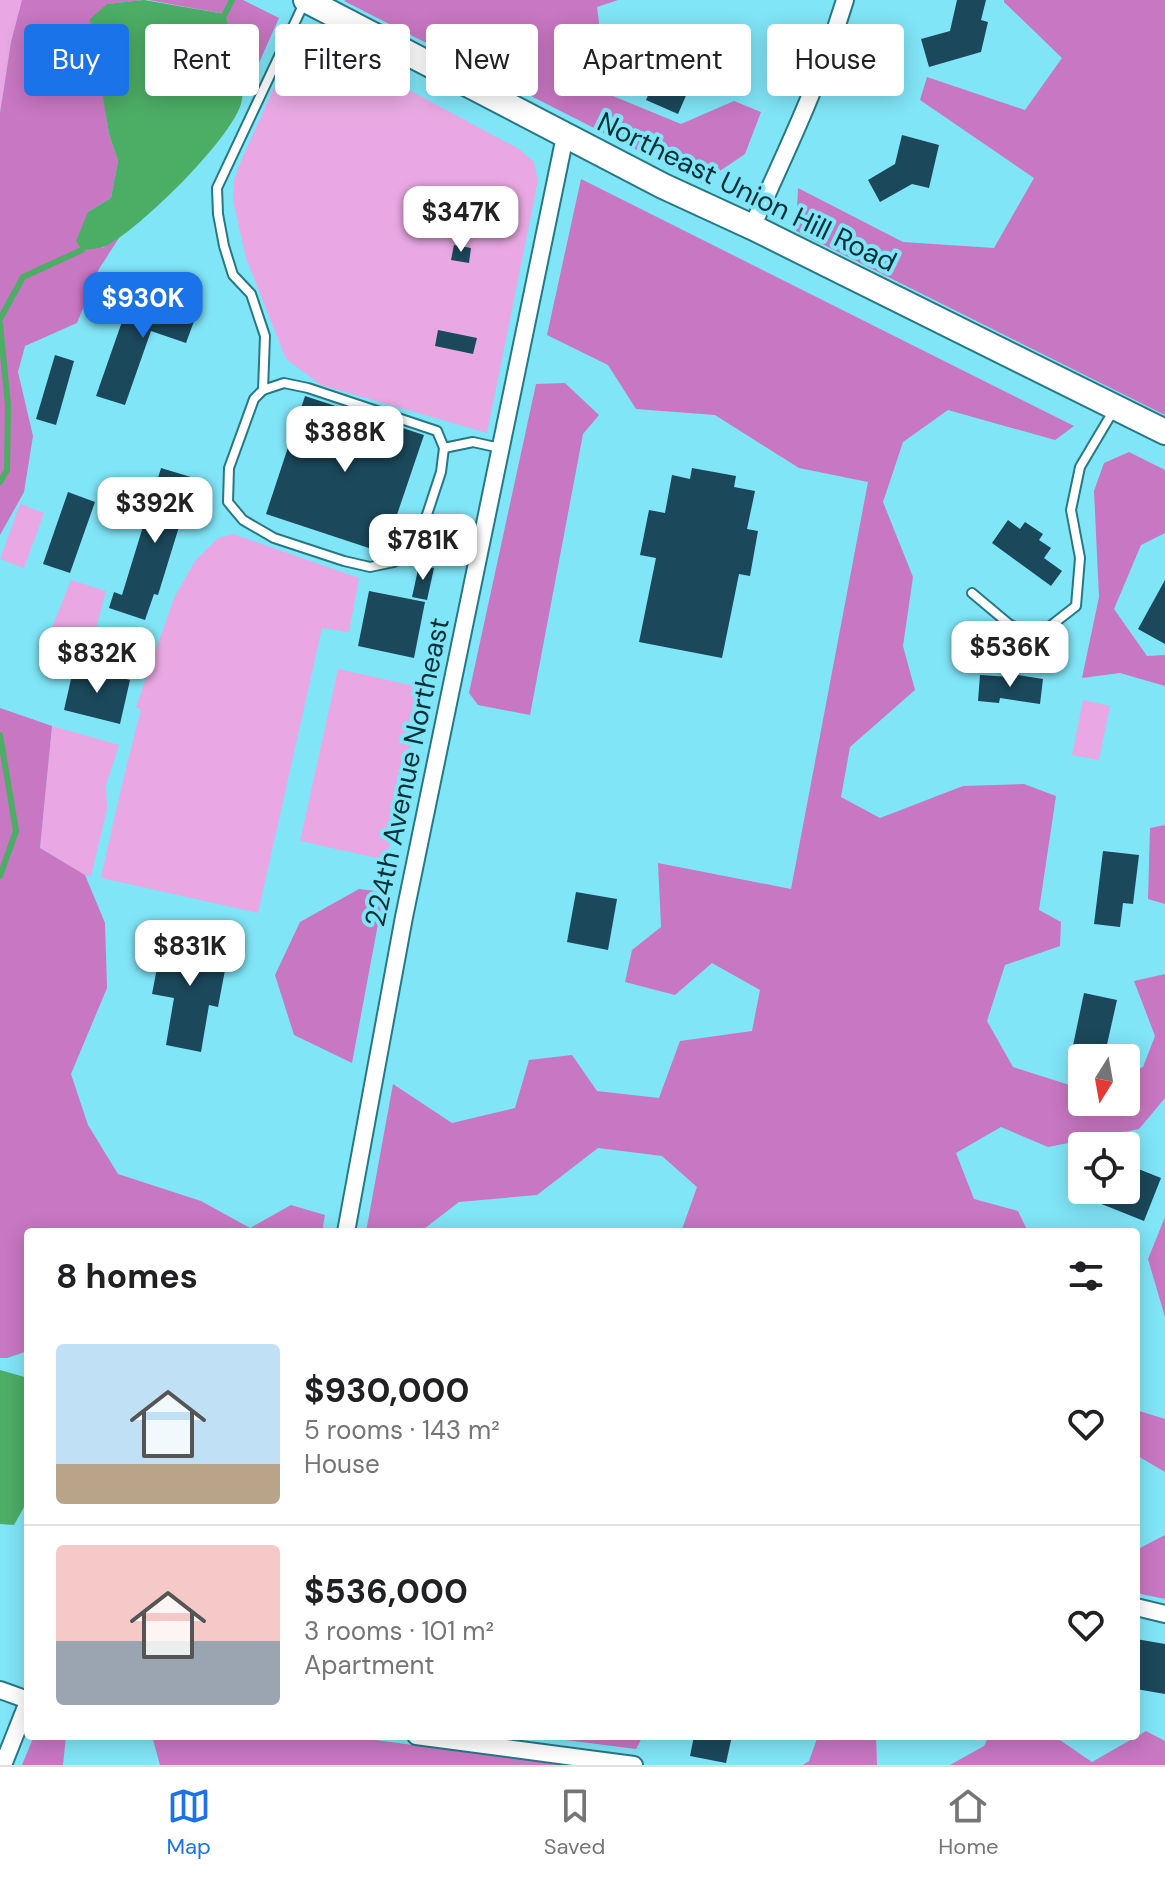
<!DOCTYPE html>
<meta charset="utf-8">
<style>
:root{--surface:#fff;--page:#f2f2f2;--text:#202124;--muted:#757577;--line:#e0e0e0;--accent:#1a73e8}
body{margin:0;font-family:"DM Sans",sans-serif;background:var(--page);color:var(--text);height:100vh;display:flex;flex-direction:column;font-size:30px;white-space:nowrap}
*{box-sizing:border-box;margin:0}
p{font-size:26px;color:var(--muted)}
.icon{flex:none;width:44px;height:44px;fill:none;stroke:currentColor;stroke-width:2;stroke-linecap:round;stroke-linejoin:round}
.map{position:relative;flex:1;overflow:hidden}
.sheet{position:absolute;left:24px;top:1228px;width:1116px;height:512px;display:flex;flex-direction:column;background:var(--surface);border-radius:8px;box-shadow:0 4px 20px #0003}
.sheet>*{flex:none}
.top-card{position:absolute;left:24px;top:24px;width:1118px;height:72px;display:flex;gap:16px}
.needle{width:52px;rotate:191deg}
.tools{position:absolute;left:1068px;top:1044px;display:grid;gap:16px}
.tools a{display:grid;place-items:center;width:72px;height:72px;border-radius:8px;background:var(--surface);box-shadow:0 4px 20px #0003;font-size:40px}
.price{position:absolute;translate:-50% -68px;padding:0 18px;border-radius:16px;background:#fff;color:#222;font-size:26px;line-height:52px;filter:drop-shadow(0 2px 4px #0008)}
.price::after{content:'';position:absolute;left:50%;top:48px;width:24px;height:18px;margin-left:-12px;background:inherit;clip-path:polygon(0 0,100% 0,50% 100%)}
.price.active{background:var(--accent);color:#fff}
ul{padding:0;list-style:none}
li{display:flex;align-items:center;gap:24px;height:200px;padding:0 32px}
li+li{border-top:2px solid var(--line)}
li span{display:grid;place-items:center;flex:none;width:224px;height:160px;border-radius:8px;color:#555}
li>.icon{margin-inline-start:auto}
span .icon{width:96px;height:96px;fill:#fffc;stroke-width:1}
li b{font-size:34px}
h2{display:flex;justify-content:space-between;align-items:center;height:96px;padding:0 32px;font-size:34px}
.pill{padding:0 28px;border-radius:8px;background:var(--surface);box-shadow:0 4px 20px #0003;font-size:28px;line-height:72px}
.pill.active{background:var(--accent);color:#fff}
.tabs{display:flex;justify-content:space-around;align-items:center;height:112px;border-top:2px solid var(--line);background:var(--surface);font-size:22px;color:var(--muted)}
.tabs a{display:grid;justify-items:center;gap:4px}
.tabs .active{color:var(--accent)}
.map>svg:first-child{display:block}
.green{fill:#e9a8e3}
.forest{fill:#c877c2}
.water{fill:#4cad65}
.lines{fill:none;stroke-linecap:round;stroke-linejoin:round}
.stream{stroke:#4cad65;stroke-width:6}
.building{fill:#1b485b}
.lane-casing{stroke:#277884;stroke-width:12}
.street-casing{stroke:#277884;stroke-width:20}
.secondary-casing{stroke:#277884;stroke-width:28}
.lane{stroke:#fff;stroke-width:8}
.street{stroke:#fff;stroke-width:16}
.secondary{stroke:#fff;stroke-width:24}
.labels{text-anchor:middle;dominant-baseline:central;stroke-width:8;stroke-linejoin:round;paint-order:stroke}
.street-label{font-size:28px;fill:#023138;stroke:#80e5f7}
</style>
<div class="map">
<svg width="1165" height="1765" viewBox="0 0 1165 1765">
<rect width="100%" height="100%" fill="#80e5f7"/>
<!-- green -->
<g class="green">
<polygon points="0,0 22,0 11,42 0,113"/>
<polygon points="298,37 312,38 519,149 534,162 538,181 487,433 321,385 286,359 246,258 233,201 234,180 241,161 286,61"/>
<polygon points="20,504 44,513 24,568 0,559"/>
<path d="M233,534L359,578L349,632L322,628L258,913L101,878C113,822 126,766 141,710L136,707L174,598L195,561L218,538Z"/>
<polygon points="71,580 106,591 88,658 44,647"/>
<polygon points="338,669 423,688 386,860 300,841"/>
<polygon points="1083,700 1110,706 1099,760 1072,755"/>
<polygon points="52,726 119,745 106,785 107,809 91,876 85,875 40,848"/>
</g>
<!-- forest -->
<g class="forest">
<polygon points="22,0 144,0 108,4 101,82 109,134 118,161 111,198 88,212 102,248 119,238 99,269 77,323 25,346 18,372 33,436 24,492 0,535 0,113 11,42"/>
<polygon points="148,0 243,0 279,18 254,74 244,79 225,14"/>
<polygon points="346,0 618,0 597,7 608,94 681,124 734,101 761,112 745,154 702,183 344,1"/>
<polygon points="1004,0 1165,0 1165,415 796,231 798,188 903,242 994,248 1034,178 920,100 927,77 1025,110 1062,58 1004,2"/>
<polygon points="581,179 1074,426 1055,440 948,410 903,442 883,502 913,577 903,646 915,690 850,747 841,797 880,818 963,786 1024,784 1056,796 1039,910 1061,922 1060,946 1005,965 987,1021 1013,1067 1079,1088 1082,1087 1082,1102 1126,1102 1126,1073 1143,1067 1155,1036 1134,981 1165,974 1165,1098 1139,1129 1048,1147 1001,1127 956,1153 974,1199 1018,1211 1028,1232 681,1232 697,1187 662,1156 598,1148 537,1195 459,1202 420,1232 366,1232 393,1084 452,1123 515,1108 529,1060 572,1055 597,1091 659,1098 680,1041 752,1031 760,990 712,963 675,995 625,982 632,950 661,927 658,863 791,889 868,482 799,468 715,415 636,409 608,365 547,335"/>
<polygon points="565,383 599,415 583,434 530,715 478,705 469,693 536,384"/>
<polygon points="1129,452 1165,470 1165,533 1141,545 1114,609 1147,656 1165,655 1165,686 1120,673 1082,678 1099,597 1094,491 1104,463"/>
<polygon points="0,708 52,726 40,848 85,875 105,923 107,988 71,1074 88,1125 118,1174 201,1201 250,1228 291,1205 325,1215 322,1232 28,1232 28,1351 7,1358 0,1358"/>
<polygon points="1165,825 1165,904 1148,899 1150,828"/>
<polygon points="359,889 384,892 352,1063 294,1035 275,975 300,922"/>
<polygon points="1165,1217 1165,1317 1148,1259"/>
<polygon points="1136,1410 1165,1419 1165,1472 1136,1455"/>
<polygon points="1165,1535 1165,1599 1136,1593 1136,1550"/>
<polygon points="1146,1731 1165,1741 1165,1765 950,1765 984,1746 989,1736 1054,1736 1092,1762"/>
<polygon points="34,1736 66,1736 63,1765 22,1765"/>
<polygon points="152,1736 345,1736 565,1765 160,1765"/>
<polygon points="534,1736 643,1736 636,1749"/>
<polygon points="818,1736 876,1736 877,1765 803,1765 809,1761"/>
</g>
<!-- water -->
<g class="water">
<path d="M144,0L225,14C233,42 249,74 241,104C230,140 140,229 106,246C98,249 90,249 82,250L76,241L88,212L111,198L118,161L109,134L90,19L107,4Z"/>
<polygon points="0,1370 28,1378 28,1489 24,1507 14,1525 0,1524"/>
</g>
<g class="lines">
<!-- stream -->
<g class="stream">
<polyline points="225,14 232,0"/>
<polyline points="0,319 23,277 82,250"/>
<polyline points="0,324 8,405 7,470 0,482"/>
<polyline points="0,735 16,831 0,876"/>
</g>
</g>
<!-- building -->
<g class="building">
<polygon points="957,0 986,0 981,20 988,22 981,52 929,67 921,39 950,31"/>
<polygon points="676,31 714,47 707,64 701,61 678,114 646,100"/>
<polygon points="902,135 939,145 929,188 912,184 880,202 868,180 895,164"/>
<polygon points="454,245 471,248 469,263 451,260"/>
<polygon points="132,293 169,307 174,293 201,302 186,343 151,331 125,405 96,396"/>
<polygon points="438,330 477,338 473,354 435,346"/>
<polygon points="55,355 74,361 56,425 36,419"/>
<polygon points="305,396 424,435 384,553 266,514"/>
<polygon points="161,468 194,478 158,595 154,594 145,620 109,608 114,592 122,595"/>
<polygon points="692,468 736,476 734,487 755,491 747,529 758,531 750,576 739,574 722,658 639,642 656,558 640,555 649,510 665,513 672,475 690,479"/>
<polygon points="68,492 95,502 70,573 43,564"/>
<polygon points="1008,520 1020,529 1025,522 1043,534 1039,540 1051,548 1044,558 1062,571 1051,586 992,543"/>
<polygon points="419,565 434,568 427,600 412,597"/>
<polygon points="1165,580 1165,644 1138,629"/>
<polygon points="369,591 425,602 414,658 358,646"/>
<polygon points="74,666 130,680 120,724 64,710"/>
<polygon points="1011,674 1043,679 1040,704 1000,698 999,703 978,701 980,675 1010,677"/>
<polygon points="1103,851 1139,855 1133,904 1123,903 1120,927 1094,924"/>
<polygon points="576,892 617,899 608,950 567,942"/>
<polygon points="163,937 229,949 218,1007 209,1005 201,1052 166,1045 174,998 152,994"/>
<polygon points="1084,993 1117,1000 1104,1058 1084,1058 1071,1055"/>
<polygon points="1126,1164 1161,1178 1144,1221 1069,1191 1126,1190"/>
<polygon points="1136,1639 1165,1644 1165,1694 1136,1689"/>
<polygon points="694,1736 732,1736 726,1763 690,1756"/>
</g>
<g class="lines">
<defs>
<g id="lane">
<polygon points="284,383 308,388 437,431 444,448 441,472 415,551 394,562 370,567 344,561 274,538 243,520 228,502 229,468 254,399 263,390"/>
<polyline points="263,390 265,336 251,294 233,275 224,246 218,214 217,188 305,1"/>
<polyline points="444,448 473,442 500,448"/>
<polyline points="972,593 1009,624 1035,638 1076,606 1080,558 1071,510 1080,467 1115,408"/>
</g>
<g id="street">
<path d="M752,227C786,152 821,79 845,0"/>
<polyline points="346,1232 404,917 565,136"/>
<polyline points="1136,1607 1165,1614"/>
<polyline points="0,1690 28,1700"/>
<polyline points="416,1736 634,1765"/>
<polyline points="3,1765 28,1702"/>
</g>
<polyline id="secondary" points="306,0 663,186 752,227 1165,432"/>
</defs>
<!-- lane casing -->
<use href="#lane" class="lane-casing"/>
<!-- street casing -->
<use href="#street" class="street-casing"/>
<!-- secondary casing -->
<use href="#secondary" class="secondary-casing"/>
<!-- lane -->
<use href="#lane" class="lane"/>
<!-- street -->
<use href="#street" class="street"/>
<!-- secondary -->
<use href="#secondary" class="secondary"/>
</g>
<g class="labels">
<!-- street labels -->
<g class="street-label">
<text transform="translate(747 192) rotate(26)">Northeast Union Hill Road</text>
<text transform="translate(407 772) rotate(-78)">224th Avenue Northeast</text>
</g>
</g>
</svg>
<div class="tools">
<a><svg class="needle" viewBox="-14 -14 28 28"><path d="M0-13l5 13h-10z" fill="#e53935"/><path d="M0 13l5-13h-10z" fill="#757577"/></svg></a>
<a><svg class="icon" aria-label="locate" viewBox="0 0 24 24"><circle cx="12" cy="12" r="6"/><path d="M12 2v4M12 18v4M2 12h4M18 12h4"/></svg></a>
</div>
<b class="price" style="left:461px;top:254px">$347K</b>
<b class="price active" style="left:143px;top:340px">$930K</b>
<b class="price" style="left:345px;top:474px">$388K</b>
<b class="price" style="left:155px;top:545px">$392K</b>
<b class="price" style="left:423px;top:582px">$781K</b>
<b class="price" style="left:1010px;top:689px">$536K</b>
<b class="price" style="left:97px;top:695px">$832K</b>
<b class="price" style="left:190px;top:988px">$831K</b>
<div class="top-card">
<a class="pill active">Buy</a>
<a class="pill">Rent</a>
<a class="pill">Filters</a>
<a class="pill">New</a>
<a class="pill">Apartment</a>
<a class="pill">House</a>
</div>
<section class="sheet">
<h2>8 homes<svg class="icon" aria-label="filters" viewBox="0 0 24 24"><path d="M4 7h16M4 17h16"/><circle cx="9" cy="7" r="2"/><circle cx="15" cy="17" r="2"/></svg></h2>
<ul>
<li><span style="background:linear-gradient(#bfe0f5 75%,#b9a48a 0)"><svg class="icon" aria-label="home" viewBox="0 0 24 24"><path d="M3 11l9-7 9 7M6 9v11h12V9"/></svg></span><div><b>$930,000</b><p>5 rooms · 143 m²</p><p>House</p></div><svg class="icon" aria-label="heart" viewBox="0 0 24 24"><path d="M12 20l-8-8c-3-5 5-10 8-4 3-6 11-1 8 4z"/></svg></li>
<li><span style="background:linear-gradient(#f6c9c9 60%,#9aa5b1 0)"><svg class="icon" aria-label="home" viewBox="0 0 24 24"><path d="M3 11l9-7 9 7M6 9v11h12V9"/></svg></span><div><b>$536,000</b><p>3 rooms · 101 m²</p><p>Apartment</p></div><svg class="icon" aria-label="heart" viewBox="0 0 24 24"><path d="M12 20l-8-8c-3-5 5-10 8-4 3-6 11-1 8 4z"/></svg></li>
</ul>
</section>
</div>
<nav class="tabs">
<a class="active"><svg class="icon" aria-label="map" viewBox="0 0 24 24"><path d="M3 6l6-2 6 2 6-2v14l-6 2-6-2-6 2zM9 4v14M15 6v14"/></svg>Map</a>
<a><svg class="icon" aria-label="saved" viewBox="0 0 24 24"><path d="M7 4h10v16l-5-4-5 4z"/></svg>Saved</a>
<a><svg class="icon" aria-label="home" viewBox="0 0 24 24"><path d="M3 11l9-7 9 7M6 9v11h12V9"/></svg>Home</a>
</nav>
